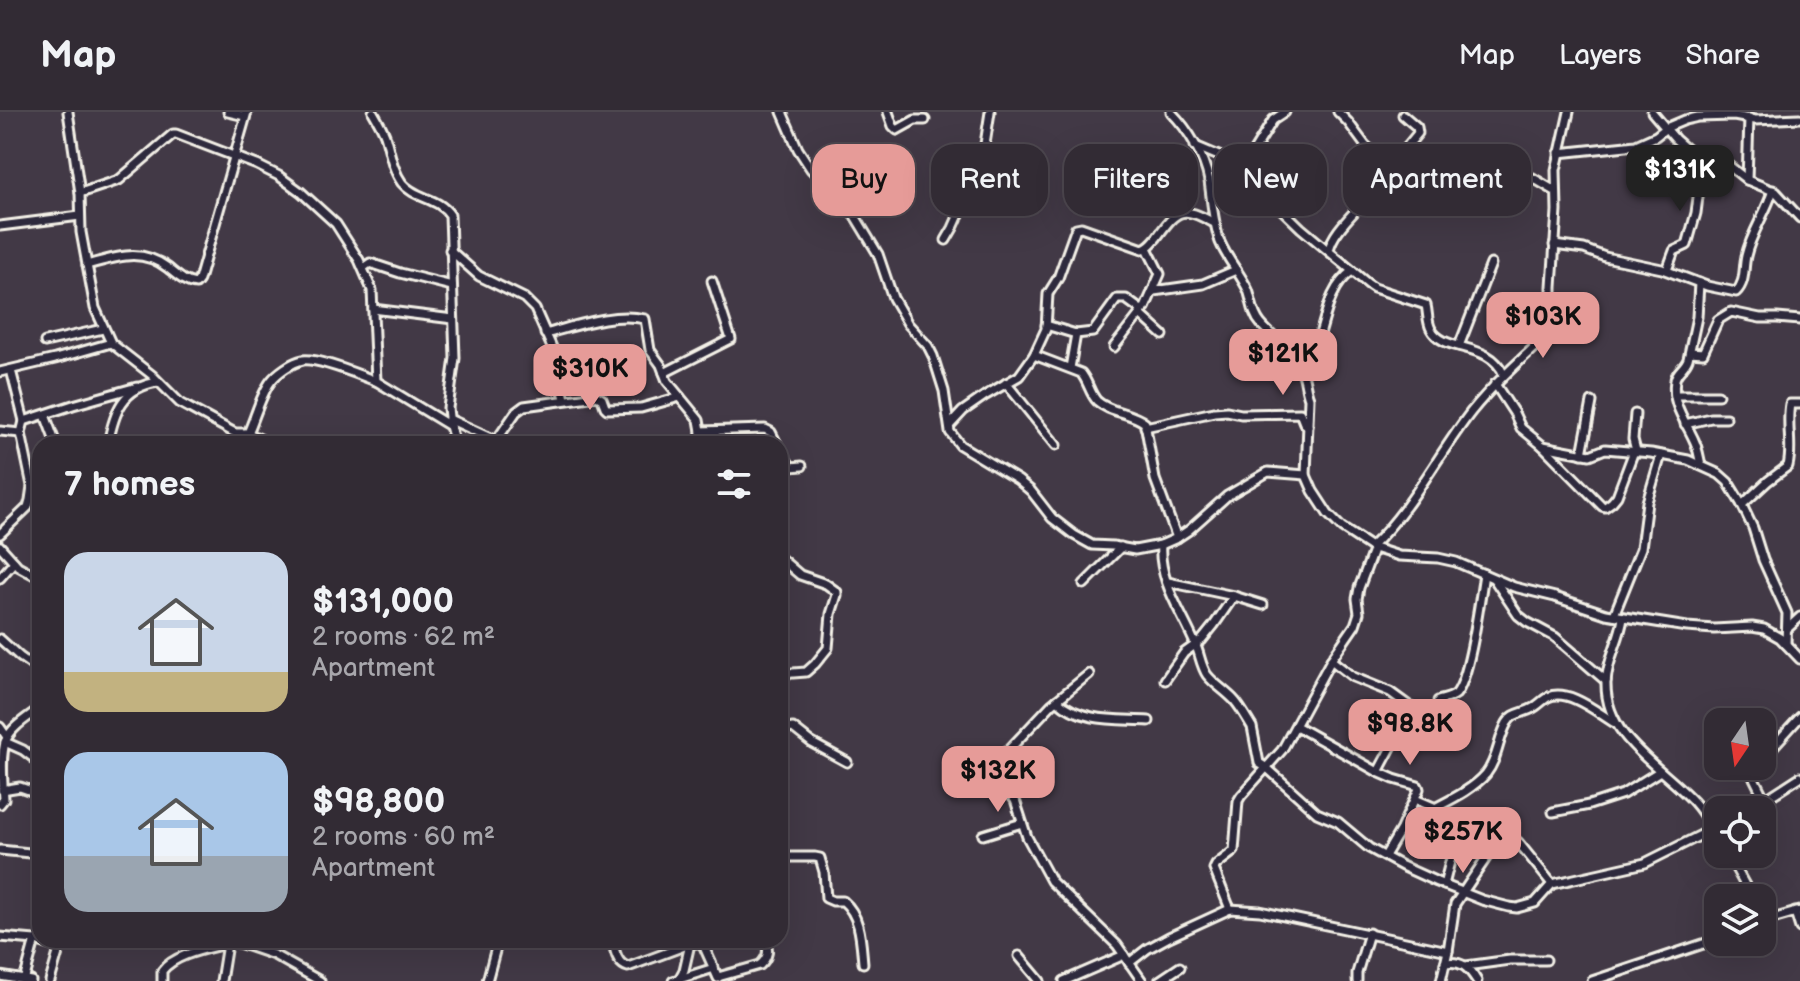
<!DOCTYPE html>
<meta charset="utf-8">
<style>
:root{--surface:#322b34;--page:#3d3740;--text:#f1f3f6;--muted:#a8a7ac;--line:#4d474f;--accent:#e69b98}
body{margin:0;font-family:"Balsamiq Sans",sans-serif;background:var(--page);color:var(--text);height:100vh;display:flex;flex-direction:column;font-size:30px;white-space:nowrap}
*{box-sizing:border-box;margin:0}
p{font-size:26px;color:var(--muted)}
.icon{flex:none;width:44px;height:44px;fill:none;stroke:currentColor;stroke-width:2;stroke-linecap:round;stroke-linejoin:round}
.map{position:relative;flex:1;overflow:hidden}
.details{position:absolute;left:32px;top:324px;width:756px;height:512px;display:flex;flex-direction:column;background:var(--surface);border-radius:24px;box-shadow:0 8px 32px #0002,0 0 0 2px var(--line)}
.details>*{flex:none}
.hud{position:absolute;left:812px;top:32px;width:760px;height:72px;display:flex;gap:16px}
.needle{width:52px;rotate:193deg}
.controls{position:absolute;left:1704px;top:596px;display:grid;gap:16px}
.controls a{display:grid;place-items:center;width:72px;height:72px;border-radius:16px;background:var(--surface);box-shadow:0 8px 32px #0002,0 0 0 2px var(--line);font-size:40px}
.price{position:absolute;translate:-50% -68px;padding:0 18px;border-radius:16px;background:var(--accent);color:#111;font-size:26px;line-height:52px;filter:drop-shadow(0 2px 4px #0008)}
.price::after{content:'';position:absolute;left:50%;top:48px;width:24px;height:18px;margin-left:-12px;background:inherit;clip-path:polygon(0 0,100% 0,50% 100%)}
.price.current{background:#222;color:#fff}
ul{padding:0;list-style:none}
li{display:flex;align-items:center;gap:24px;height:200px;padding:0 32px}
li span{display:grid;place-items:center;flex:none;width:224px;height:160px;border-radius:24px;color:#555}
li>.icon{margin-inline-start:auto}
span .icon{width:96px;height:96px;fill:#fffc;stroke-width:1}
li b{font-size:34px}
h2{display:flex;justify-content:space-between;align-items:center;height:96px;padding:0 32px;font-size:34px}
.tag{padding:0 28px;border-radius:24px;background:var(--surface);box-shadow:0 8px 32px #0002,0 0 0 2px var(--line);font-size:28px;line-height:72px}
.tag.current{background:var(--accent);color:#111}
header{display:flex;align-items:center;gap:48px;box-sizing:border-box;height:112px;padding:0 40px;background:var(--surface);border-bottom:2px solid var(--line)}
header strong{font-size:38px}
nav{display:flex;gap:44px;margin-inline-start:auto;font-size:28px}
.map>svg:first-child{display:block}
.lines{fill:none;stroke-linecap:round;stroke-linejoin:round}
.minor-casing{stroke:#f4f1e8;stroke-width:13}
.minor{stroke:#2f2a3d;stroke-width:7}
</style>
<header>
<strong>Map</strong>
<nav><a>Map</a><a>Layers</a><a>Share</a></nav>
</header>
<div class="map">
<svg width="1800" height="869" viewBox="0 0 1800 869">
<rect width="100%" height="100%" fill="#423946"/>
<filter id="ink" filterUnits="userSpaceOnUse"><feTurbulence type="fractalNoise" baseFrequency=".0125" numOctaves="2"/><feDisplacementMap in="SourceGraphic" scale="16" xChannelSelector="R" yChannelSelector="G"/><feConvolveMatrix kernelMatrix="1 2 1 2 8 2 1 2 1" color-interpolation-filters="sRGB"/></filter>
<g filter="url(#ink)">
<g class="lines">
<defs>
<g id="minor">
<polyline points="68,0 80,81 81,120 95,196 111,231 152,263 180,291 235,321 248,321 270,332"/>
<polyline points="228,0 245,4"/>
<path d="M373,0C377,7 382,15 385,23C390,39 392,57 402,71C415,87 438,85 450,103L455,246L448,296L450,314L455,332"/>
<polyline points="782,0 798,37 811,57 838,83 855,104 878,142 893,186 908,212 928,234 933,244 944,279 950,320 960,333 1018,368 1031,379 1052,406 1074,423 1092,433 1113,434 1135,438 1161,433 1177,426 1189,418 1227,384 1268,360 1306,363"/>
<polyline points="888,0 893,14 897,18 915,8 925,8"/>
<path d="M1171,0C1189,18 1204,44 1209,69C1212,90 1213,110 1220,130C1227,147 1240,161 1248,178C1252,189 1252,202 1261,212C1274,228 1293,237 1301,257C1306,267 1305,276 1309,286L1306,363L1313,379L1328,402L1342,416L1371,435L1399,444L1438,446L1456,450L1514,475L1555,485L1606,502L1687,515L1714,517L1752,515L1764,517L1780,526L1800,547"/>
<polyline points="1652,0 1675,27 1692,42 1728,53 1747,68 1776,80 1800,106"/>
<path d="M1195,34L1233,50L1301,116L1368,172L1374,176L1426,193C1428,201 1427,210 1431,217C1444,242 1489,228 1504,263"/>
<polyline points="1559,41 1636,33 1656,24 1666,16 1685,8 1698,5 1734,4 1755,8 1800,6"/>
<polyline points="1385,52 1412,62 1493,62 1524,65 1533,66 1555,79"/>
<polyline points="1391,54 1418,21 1417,15 1403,3"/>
<polyline points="1242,58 1273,8 1285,0"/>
<polyline points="1747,68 1749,6"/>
<polyline points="80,81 119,68 173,22 176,22 257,53 279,64 301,80 336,112 359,148 372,178 376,269 450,314"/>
<polyline points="0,114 80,104"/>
<polyline points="946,128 953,116 982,51 990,0"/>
<path d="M1554,133L1584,137L1605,145L1662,157L1707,174L1736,180C1746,170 1743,157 1746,144C1751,121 1766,101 1773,78"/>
<polyline points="450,138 479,164 524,186 535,197 554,240 565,287"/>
<path d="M1329,138C1334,111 1376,87 1385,56V52L1365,33L1348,10L1338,0"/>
<path d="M87,153C117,145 141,135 168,156C177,163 185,171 196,172L199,168L247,0"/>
<polyline points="363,156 370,151 400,161 452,174"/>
<polyline points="1667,158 1674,139 1687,133 1696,101 1699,77 1713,49"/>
<path d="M1699,171L1697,205L1688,247C1685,256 1676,259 1675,268C1671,292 1685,308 1694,328C1698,336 1699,345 1701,353"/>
<polyline points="1154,179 1203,172 1236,158"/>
<polyline points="373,197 453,207"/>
<polyline points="1140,202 1163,223"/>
<polyline points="1046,213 1076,222"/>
<path d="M545,222C576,214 612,200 645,207L650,238L661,253L667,269L699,308L701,319L700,332"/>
<polyline points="45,230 103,217"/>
<polyline points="1459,234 1491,152"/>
<polyline points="1114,235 1143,198"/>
<polyline points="1690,240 1703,241 1718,208 1731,200 1760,206 1777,206 1800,208"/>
<path d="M1034,243L1081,261C1088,269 1090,282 1097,289C1110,301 1131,300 1145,311L1155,367L1177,426"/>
<polyline points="1070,256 1076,222 1093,220 1117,187 1126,187 1141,198 1145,196 1160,162 1147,136"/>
<path d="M1302,257C1306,250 1312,243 1316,235C1326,208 1327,177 1352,159"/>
<polyline points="11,258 24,309"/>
<polyline points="0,260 55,247 111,231"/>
<polyline points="664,261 731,227 712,169"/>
<polyline points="1006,271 1056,333"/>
<polyline points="1495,272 1514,301 1521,316 1543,334 1602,394 1605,395 1612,390 1617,384 1634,339"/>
<polyline points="1675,283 1718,283"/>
<polyline points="1635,302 1633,327 1636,339"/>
<polyline points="45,303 56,332"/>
<polyline points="449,307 497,329"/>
<polyline points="1685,312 1711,306 1726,306"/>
<path d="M950,313L963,299L986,283L1019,264L1034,243L1046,217L1048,182L1058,166L1076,116L1081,115L1143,137C1150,134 1152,131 1157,125C1178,96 1182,94 1214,111"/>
<polyline points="1145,315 1214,300 1227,299 1241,302 1300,301 1304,311 1308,314"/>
<polyline points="0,319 21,321"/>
<polyline points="701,319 765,317 771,320 777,332"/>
<path d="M248,321C255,306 261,282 271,269C277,261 292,250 303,248C319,246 359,263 376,269"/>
<path d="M108,332C114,301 122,275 158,270"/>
<polyline points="494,332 516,300 524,294 597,284 602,287 605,295 607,297 641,296 680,285"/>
<polyline points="1543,334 1590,343 1605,337 1651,341 1688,348 1719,362 1728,370 1742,393 1753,416 1763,448 1787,501 1786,532"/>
<polyline points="780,339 791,355 802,354"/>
<polyline points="1582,342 1592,290"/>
<path d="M1742,393L1768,369L1788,354C1793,334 1786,313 1790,292H1800"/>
<polyline points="0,422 28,395 30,388 32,374 21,321 24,309 73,293 137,275"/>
<path d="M1161,433C1158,469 1183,502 1196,534C1200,543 1201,554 1207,563C1215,573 1226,579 1235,589C1241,596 1247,607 1252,615L1259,651L1267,656L1317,701L1338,710L1369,736L1402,754L1437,770L1482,788L1509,795L1517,796L1535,791L1552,772L1645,751L1713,717"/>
<polyline points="0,434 18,454 40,466"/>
<path d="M1371,435C1412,396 1437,344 1471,300C1492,274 1516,252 1541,229L1547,222L1552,206V175L1557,99L1556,58L1569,0"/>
<polyline points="780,446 800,463 826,472 837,480 837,483 831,502 828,536 815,552 806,560 780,562"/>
<polyline points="0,466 14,450"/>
<polyline points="1494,467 1518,503 1527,510 1555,525 1606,569"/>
<polyline points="1168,470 1234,484 1263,493"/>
<polyline points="1084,472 1121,435"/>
<polyline points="1614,503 1641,436 1647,390 1661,343"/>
<path d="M1623,506C1620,528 1607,547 1606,571C1605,626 1661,654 1694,690C1704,701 1710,713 1718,725"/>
<polyline points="1787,517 1800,505"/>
<polyline points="0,527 20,545 40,559"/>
<polyline points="1331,548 1353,565 1390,580 1412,596 1412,603 1393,632 1378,660"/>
<polyline points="1089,562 1052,592 1001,646 991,656 988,666 992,672 1007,679 1015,688 1027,725 1051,769 1117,833 1142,869"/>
<polyline points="1165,568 1184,541 1202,528 1214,513 1234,484"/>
<path d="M1057,588C1082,611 1117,607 1149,609"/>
<path d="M1438,589C1444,587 1451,586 1456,582C1470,566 1480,486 1484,462"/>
<polyline points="1296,614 1378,660 1394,667 1418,674 1419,677 1401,717 1385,744"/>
<polyline points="0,615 7,625"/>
<polyline points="780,618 793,616 812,631 847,650"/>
<polyline points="5,630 23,638 40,651"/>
<polyline points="1762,647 1800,605"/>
<polyline points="1758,654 1754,666 1765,688"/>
<polyline points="2,678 20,675 40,682"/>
<polyline points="1415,687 1461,707 1444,773"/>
<path d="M0,692L4,687C3,671 0,643 6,628C12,614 29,605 40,596"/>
<path d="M1435,696C1452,687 1473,677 1486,662C1498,647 1498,627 1507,611C1513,600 1523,602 1533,596C1538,593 1543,588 1548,585C1569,576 1598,601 1615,611"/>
<polyline points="1749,698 1800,665"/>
<polyline points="1553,700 1589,693 1623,682 1660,659"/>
<polyline points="983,723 1022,711"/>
<polyline points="0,738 40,742"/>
<polyline points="1728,742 1752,786"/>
<path d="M780,745H815L820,746L824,760L826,786L833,789H843C861,804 861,830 863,851"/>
<polyline points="1230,797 1214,757 1216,753 1234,739 1238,689 1241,684 1282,638 1331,548 1355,513 1359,501 1357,487 1359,476 1374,436"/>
<polyline points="1795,800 1800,816"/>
<polyline points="1762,810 1800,799"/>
<polyline points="0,825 35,828 57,835 58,841 50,869"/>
<polyline points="236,828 239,831 274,843 320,869"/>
<path d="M613,828C614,838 617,852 628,855L690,832"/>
<polyline points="701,828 718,866"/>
<polyline points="1019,844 1040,869"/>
<polyline points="1129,851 1147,837 1169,825 1230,797 1260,799 1448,839"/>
<path d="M1445,851C1462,848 1469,856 1477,869"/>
<polyline points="1466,854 1510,848 1546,848"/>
<polyline points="0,864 31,869"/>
<path d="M718,865L760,853C768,846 770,837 764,828"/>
<polyline points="24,869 35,828"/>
<path d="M162,869V859C176,840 214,836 236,829"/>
<polyline points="221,869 227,832"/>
<polyline points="487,869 498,828"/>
<polyline points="673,869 714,856"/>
<polyline points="678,869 684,858 690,832 703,830"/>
<polyline points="1064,869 1124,843"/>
<polyline points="1159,869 1180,855"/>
<polyline points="1357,869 1357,861 1369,821"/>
<polyline points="1441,869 1448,839 1455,792 1501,724 1505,723 1518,730 1552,772"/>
<polyline points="1592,869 1718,827"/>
</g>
</defs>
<!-- minor casing -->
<use href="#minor" class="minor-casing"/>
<!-- minor -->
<use href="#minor" class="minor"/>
</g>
</g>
</svg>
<div class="controls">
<a><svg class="needle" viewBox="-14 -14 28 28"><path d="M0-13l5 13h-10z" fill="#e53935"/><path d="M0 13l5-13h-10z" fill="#a8a7ac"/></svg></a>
<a><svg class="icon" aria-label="locate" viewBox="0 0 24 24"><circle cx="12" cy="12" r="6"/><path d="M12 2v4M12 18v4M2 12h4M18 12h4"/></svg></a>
<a><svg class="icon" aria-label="layers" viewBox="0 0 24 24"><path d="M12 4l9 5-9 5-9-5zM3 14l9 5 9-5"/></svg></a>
</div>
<b class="price current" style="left:1680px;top:101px">$131K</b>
<b class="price" style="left:1543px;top:248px">$103K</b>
<b class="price" style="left:1283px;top:285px">$121K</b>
<b class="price" style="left:590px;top:300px">$310K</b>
<b class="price" style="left:1410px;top:655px">$98.8K</b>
<b class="price" style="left:998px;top:702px">$132K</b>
<b class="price" style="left:1463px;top:763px">$257K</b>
<div class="hud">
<a class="tag current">Buy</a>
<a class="tag">Rent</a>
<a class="tag">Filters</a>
<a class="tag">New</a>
<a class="tag">Apartment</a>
</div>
<section class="details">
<h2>7 homes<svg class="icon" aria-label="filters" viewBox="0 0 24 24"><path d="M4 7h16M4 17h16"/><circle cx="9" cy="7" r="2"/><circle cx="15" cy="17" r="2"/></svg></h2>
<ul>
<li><span style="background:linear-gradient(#c9d6e8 75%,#c2b280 0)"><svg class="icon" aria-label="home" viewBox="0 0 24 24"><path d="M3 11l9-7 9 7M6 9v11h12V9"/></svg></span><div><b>$131,000</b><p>2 rooms · 62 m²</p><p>Apartment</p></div></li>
<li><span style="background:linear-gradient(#a9c7e8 65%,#9aa5b1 0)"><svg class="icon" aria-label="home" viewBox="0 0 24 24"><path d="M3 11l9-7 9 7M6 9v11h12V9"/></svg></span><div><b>$98,800</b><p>2 rooms · 60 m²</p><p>Apartment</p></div></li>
</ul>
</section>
</div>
